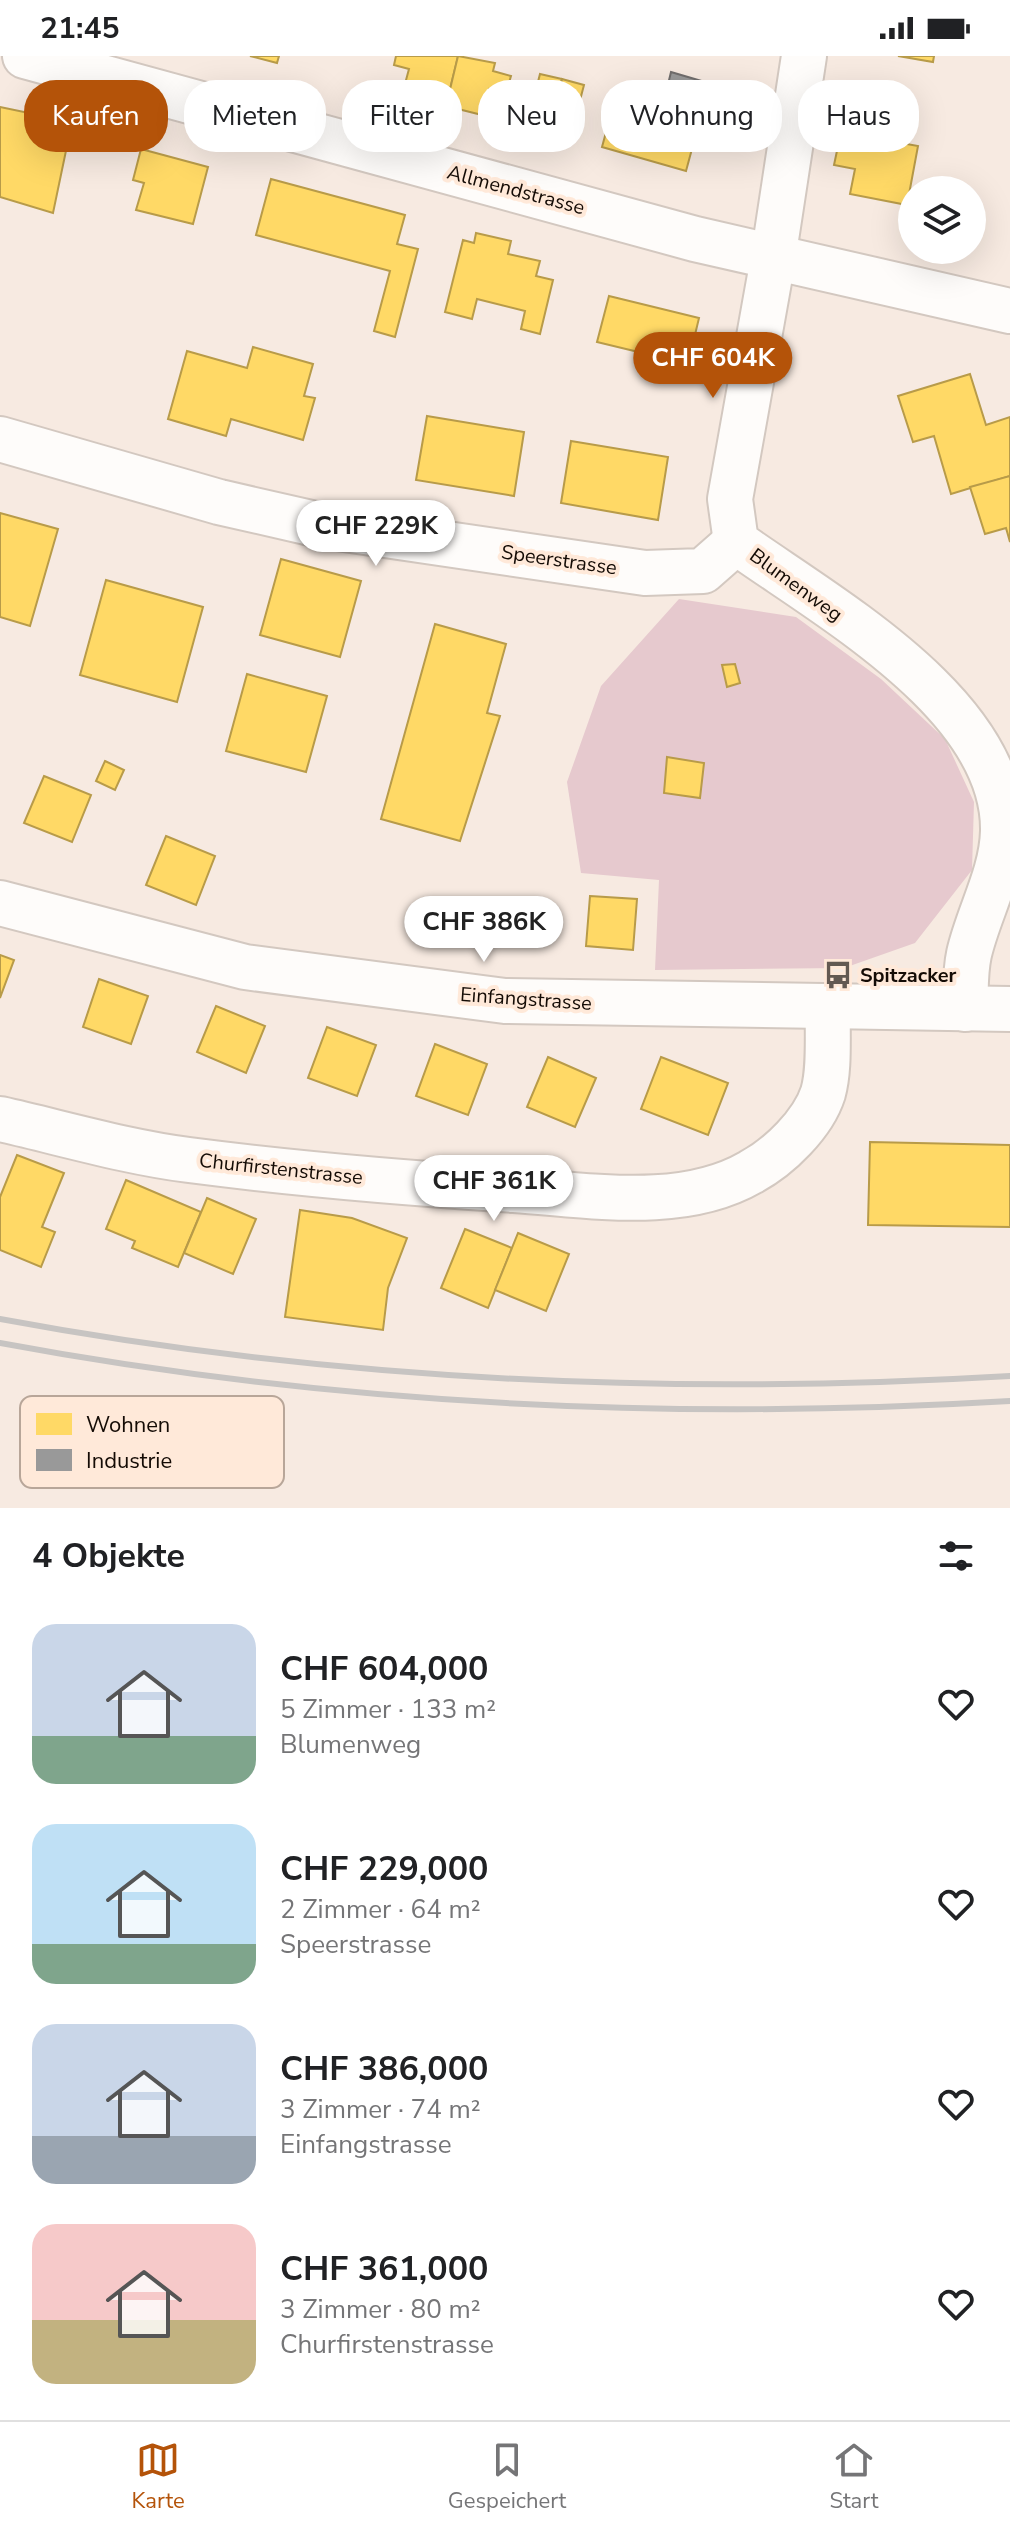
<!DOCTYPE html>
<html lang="de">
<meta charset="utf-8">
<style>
:root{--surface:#fff;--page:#f6f6f6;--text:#202124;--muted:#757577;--line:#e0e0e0;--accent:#b45309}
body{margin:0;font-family:"Nunito Sans",sans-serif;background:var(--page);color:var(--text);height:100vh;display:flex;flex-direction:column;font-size:30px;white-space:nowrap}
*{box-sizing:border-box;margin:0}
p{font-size:26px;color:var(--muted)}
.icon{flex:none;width:44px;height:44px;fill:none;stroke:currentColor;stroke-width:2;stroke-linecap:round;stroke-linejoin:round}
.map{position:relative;height:1452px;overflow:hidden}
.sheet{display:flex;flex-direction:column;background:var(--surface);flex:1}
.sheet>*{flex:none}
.guide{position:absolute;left:24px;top:24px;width:962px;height:72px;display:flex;gap:16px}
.controls{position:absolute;left:898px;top:120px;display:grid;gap:16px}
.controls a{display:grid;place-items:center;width:88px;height:88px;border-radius:50%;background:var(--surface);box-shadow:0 8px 32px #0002;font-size:40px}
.price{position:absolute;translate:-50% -68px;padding:0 18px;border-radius:28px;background:#fff;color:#222;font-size:26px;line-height:52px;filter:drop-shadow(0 2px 4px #0008)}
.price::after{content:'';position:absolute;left:50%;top:48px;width:24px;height:18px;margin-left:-12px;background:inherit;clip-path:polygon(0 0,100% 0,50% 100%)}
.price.selected{background:var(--accent);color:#fff}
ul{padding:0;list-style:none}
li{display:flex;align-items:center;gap:24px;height:200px;padding:0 32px}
li span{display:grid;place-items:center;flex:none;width:224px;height:160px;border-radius:24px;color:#555}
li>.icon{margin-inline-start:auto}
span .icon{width:96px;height:96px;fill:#fffc;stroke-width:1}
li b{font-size:34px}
h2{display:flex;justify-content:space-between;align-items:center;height:96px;padding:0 32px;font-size:34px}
.chip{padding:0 28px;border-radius:32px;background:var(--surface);box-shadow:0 8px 32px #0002;font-size:28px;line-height:72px}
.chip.selected{background:var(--accent);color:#fff}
.status{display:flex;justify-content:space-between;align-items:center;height:56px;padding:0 40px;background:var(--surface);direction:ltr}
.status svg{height:22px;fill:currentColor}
.tabs{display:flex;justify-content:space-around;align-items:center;height:112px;border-top:2px solid var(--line);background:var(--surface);font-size:22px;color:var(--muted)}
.tabs a{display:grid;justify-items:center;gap:4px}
.tabs .selected{color:var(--accent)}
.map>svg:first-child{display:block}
.forest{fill:#e6c9ce}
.homes{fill:#ffd966;stroke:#b89b49;stroke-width:2}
.industry{fill:#999;stroke:#716e6d;stroke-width:2}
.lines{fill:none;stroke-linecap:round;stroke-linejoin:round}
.street-casing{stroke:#d3c8c0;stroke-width:48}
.street{stroke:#fefcfa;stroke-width:44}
.rail{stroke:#c7c4c2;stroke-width:6}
.labels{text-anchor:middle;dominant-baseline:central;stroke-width:8;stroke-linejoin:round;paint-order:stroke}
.street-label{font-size:20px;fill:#140b05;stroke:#ffe9d9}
.poi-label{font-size:20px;font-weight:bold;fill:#140b05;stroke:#ffe9d9;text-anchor:start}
.key{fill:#ffe9d9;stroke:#b8a699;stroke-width:2}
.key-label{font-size:22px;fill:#140b05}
</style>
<div class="status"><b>21:45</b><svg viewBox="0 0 49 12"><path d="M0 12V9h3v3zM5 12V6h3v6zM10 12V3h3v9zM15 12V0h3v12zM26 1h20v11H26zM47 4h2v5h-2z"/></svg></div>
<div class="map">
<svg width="1010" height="1452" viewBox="0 0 1010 1452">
<rect width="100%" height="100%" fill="#f7eae1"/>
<!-- forest -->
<polygon class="forest" points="679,543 796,561 881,623 945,683 974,746 972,814 915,887 844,912 655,914 659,824 581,817 567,726 601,630"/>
<!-- homes -->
<g class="homes">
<polygon points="250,0 279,0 277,7"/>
<polygon points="396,0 458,0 446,50 402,39 409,13 394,9"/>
<polygon points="458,0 495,7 493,15 511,20 506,37 489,33 482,59 446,50"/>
<polygon points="898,0 934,0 933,6"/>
<polygon points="540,18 562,23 552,62 530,57"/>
<polygon points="562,23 584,29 574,67 552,62"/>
<polygon points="618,32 702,56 686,115 602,91"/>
<polygon points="0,51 72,66 53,157 0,141"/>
<polygon points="841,76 918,90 907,149 850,138 855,113 834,109"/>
<polygon points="141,93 208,111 193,168 136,154 144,127 133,124"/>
<polygon points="271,123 405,159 397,188 418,193 395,281 374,275 390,215 256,179"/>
<polygon points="476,177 511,185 508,198 540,205 536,220 553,224 540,278 521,273 525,255 477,243 472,263 445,256 463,184 474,187"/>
<polygon points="609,240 699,262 688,308 597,286"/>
<polygon points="253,291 313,308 304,340 315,342 303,384 231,363 226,380 168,363 187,295 247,312"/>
<polygon points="970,318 986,369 1010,361 1010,420 951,438 934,380 913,386 898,340"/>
<polygon points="427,360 524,376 514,440 416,424"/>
<polygon points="571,385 668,401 658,464 561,447"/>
<polygon points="1010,420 1010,486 1006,472 985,478 970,431"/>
<polygon points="0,457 58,473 30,570 0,561"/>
<polygon points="281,503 361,525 340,601 260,579"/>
<polygon points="106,524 203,551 177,646 80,619"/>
<polygon points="435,568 506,588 487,657 500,660 460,785 381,763"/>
<polygon points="735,608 740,627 727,631 722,609"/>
<polygon points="247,618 327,640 306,716 226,695"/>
<polygon points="667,701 704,707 700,742 664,737"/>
<polygon points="105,705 124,714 115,734 96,725"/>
<polygon points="44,720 91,739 72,786 24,767"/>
<polygon points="166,780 215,800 196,849 146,829"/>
<polygon points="590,840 637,843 633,894 586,890"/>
<polygon points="0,899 14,904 0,942"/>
<polygon points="99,923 148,940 131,988 83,971"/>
<polygon points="216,950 265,970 246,1017 197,996"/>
<polygon points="327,971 376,989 357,1040 308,1022"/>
<polygon points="435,988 487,1008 468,1059 416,1040"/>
<polygon points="548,1001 596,1022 575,1071 527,1051"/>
<polygon points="661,1001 728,1027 708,1079 641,1053"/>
<polygon points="870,1086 1010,1089 1010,1171 868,1169"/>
<polygon points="17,1099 64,1117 42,1171 55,1176 41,1211 0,1194 0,1141"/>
<polygon points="126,1124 201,1156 178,1211 132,1192 135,1185 106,1173"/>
<polygon points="207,1142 256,1163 233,1218 184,1197"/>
<polygon points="300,1154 352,1162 407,1182 388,1232 383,1274 285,1261"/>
<polygon points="465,1173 512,1192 488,1252 441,1232"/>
<polygon points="518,1177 569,1198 546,1255 495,1234"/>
</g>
<!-- industry -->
<polygon class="industry" points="671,16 715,29 706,61 701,59 702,56 664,45"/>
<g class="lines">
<defs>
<g id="street">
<polyline points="25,0 695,183 1010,255"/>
<path d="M804,0L773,203L730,443L736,486C827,551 1005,649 1003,775C1002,818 978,858 969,898C965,916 966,935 965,953"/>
<polyline points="0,383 219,446 324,470 645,517 703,515 736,486"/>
<polyline points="0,847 245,911 505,945 1010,953"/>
<path d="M0,1063C62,1077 126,1096 189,1104C297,1118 406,1127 514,1134C590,1139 682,1156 751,1116C779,1101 813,1068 823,1037C830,1012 827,979 828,953"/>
</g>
</defs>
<!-- street casing -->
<use href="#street" class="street-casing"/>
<!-- street -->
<use href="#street" class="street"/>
<!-- rail -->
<g class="rail">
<path d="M0,1263C332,1325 673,1340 1010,1320"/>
<path d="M0,1287C332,1349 673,1365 1010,1345"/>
</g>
</g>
<!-- icons -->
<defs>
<symbol id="bus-bare" viewBox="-9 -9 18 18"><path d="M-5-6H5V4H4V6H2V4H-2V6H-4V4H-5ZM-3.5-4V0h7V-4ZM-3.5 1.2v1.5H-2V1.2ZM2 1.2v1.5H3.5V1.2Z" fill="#635952" stroke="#ffe9d9" stroke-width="2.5" paint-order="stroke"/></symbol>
</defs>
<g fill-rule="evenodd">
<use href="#bus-bare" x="818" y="899" width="40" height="40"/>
</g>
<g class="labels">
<!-- street labels -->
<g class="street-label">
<text transform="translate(516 134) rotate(15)">Allmendstrasse</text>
<text transform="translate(559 504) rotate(8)">Speerstrasse</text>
<text transform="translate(796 529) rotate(36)">Blumenweg</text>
<text transform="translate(526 943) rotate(4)">Einfangstrasse</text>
<text transform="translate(281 1113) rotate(6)">Churfirstenstrasse</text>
</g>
<!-- poi labels -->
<g class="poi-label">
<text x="860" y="919">Spitzacker</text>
</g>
</g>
<!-- legend -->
<rect x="20" y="1340" width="264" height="92" rx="12" class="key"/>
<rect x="36" y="1357" width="36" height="22" fill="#ffd966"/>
<rect x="36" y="1393" width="36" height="22" fill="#999"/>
<g class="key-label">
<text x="86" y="1376">Wohnen</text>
<text x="86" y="1412">Industrie</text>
</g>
</svg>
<div class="controls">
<a><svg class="icon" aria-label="layers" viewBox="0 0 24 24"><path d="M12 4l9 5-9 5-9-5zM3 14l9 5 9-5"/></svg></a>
</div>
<b class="price selected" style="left:713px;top:344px">CHF 604K</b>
<b class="price" style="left:376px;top:512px">CHF 229K</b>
<b class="price" style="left:484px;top:908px">CHF 386K</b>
<b class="price" style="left:494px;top:1167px">CHF 361K</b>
<div class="guide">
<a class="chip selected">Kaufen</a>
<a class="chip">Mieten</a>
<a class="chip">Filter</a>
<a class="chip">Neu</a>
<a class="chip">Wohnung</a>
<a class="chip">Haus</a>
</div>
</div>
<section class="sheet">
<h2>4 Objekte<svg class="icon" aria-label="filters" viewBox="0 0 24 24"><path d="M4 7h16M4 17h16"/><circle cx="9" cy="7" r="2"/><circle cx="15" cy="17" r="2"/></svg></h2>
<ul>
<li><span style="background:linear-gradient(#c9d6e8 70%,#7fa58c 0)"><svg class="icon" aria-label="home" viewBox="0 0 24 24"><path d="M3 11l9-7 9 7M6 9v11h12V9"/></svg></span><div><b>CHF 604,000</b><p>5 Zimmer · 133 m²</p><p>Blumenweg</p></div><svg class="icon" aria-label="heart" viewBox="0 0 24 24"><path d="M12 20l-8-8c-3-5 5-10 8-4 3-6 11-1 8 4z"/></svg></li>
<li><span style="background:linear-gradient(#bfe0f5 75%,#7fa58c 0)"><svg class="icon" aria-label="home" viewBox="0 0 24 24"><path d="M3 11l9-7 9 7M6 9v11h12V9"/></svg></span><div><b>CHF 229,000</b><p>2 Zimmer · 64 m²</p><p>Speerstrasse</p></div><svg class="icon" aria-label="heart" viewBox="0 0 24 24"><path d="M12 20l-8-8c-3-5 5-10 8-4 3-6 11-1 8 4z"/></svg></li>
<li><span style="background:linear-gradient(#c9d6e8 70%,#9aa5b1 0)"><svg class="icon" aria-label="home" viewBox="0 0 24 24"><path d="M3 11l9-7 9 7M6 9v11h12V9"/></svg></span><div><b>CHF 386,000</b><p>3 Zimmer · 74 m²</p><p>Einfangstrasse</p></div><svg class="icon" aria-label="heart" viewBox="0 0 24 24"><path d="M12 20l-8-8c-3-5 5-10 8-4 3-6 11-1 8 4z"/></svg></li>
<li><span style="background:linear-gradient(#f6c9c9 60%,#c2b280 0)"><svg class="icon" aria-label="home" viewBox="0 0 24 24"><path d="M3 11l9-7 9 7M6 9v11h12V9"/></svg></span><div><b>CHF 361,000</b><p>3 Zimmer · 80 m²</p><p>Churfirstenstrasse</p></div><svg class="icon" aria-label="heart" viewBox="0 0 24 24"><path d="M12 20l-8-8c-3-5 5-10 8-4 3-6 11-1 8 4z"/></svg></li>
</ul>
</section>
<nav class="tabs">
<a class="selected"><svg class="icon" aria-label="map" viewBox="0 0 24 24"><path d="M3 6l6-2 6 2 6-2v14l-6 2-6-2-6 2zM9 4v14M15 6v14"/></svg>Karte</a>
<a><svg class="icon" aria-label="saved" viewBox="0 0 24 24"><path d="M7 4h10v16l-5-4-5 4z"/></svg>Gespeichert</a>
<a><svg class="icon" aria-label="home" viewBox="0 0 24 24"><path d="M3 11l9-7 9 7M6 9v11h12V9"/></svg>Start</a>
</nav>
